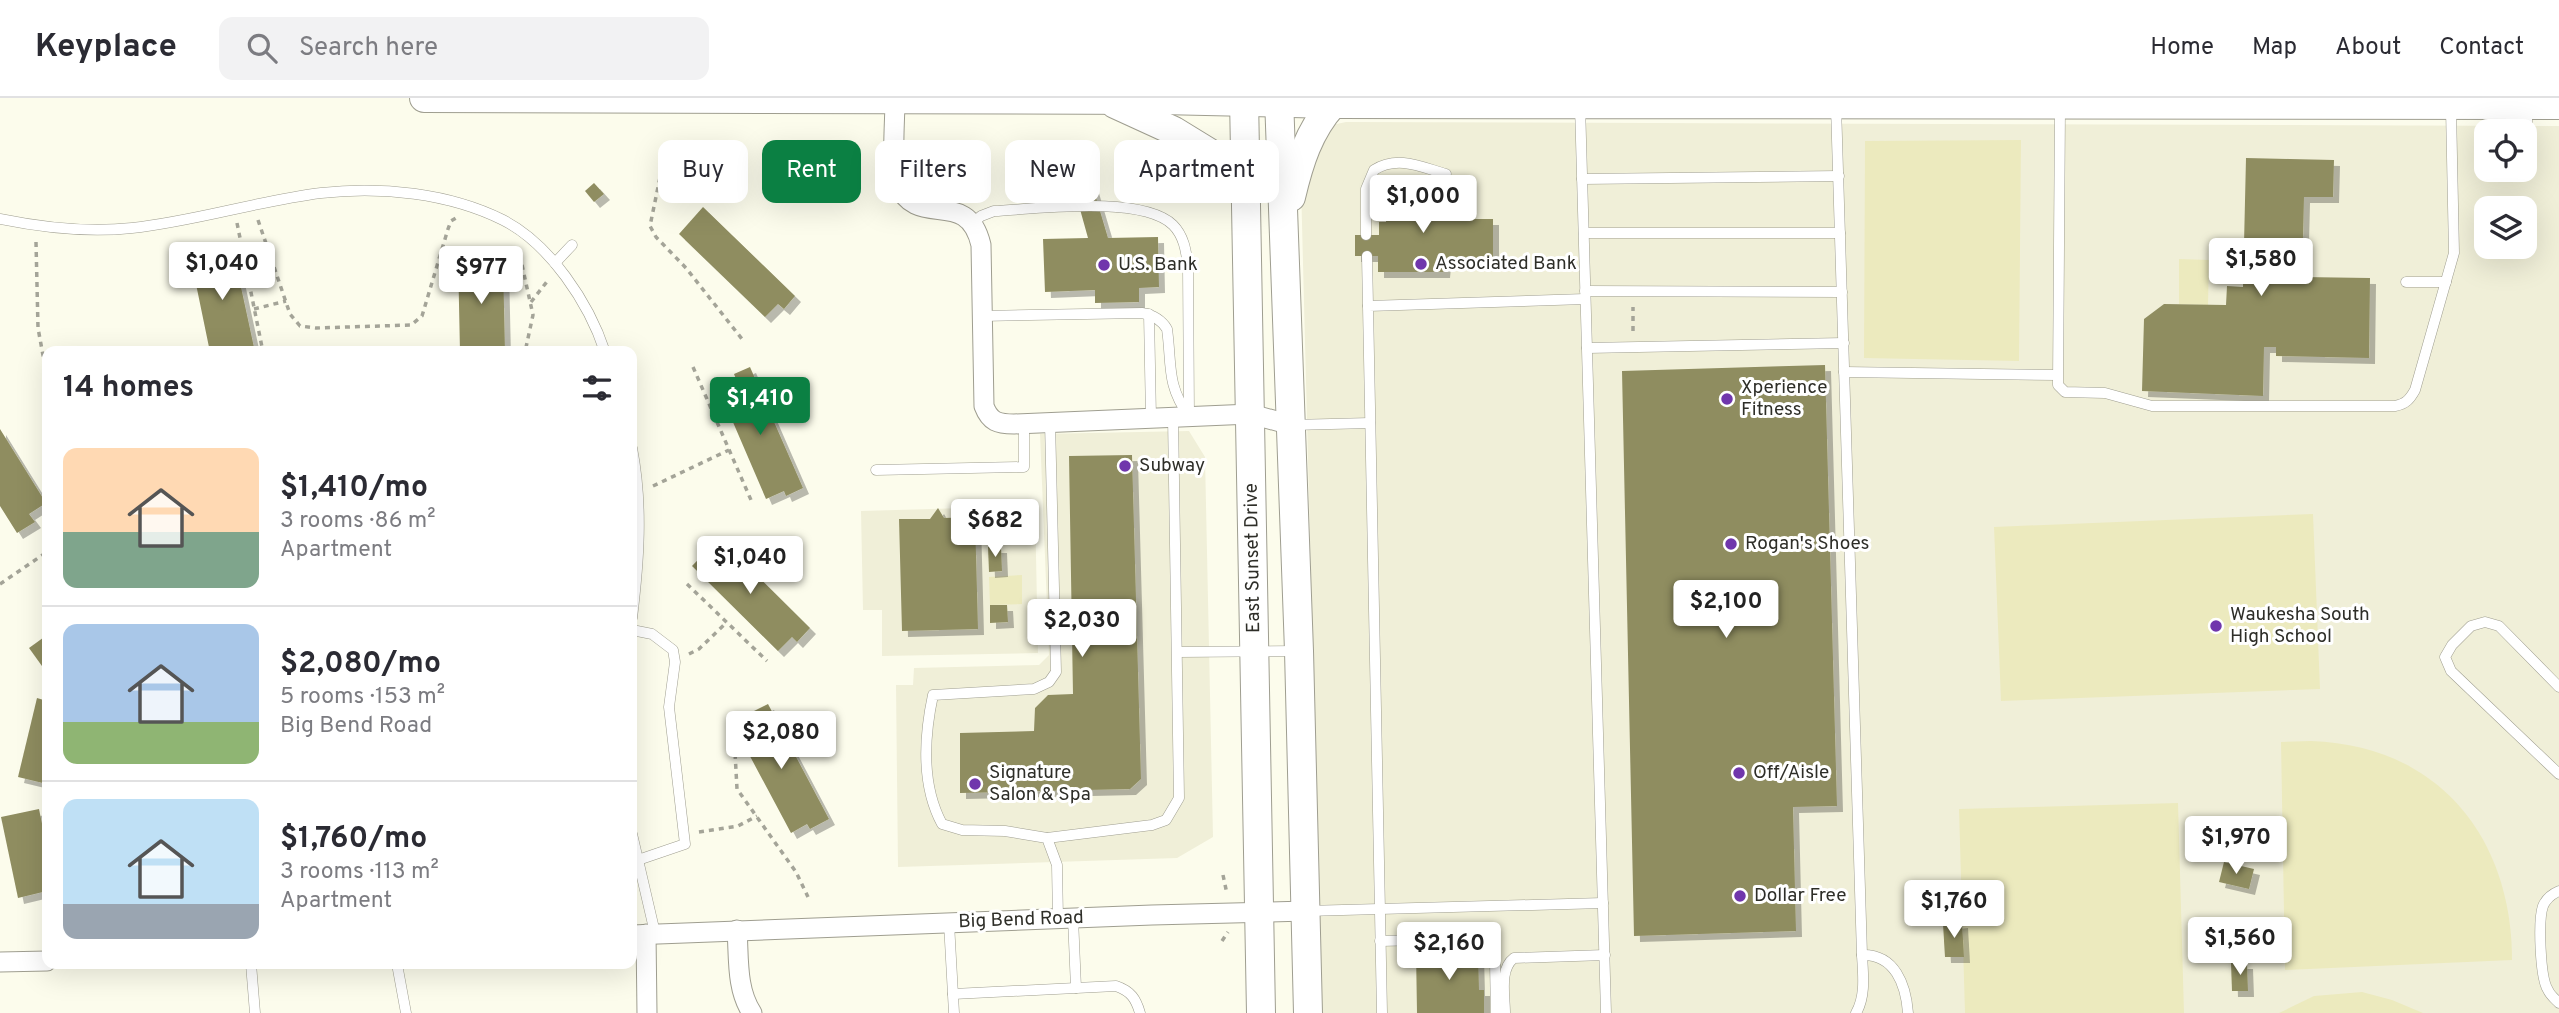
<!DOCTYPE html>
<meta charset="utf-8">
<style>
:root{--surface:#fff;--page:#f2f2f3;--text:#2b2b33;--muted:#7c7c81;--line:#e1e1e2;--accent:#0b8043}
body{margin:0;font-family:Overpass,sans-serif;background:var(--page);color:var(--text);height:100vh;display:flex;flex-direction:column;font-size:26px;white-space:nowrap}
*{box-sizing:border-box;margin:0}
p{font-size:23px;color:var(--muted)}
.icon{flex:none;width:38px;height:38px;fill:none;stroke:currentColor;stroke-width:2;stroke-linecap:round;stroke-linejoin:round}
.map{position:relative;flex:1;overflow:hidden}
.panel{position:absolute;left:42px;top:248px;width:595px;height:623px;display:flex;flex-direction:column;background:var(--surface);border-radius:14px;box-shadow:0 7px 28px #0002}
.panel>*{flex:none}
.guide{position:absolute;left:658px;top:42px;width:665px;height:63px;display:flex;gap:14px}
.buttons{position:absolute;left:2474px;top:21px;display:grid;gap:14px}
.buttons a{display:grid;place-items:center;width:63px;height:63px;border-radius:14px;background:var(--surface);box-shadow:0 7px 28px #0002;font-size:35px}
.price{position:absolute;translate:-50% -60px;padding:0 16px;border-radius:7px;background:#fff;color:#222;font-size:23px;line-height:46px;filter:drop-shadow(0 2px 4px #0008)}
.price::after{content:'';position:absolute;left:50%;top:42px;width:21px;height:16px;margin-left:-10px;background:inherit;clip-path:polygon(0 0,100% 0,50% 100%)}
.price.selected{background:var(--accent);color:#fff}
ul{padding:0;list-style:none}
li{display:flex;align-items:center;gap:21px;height:175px;padding:0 21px}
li+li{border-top:2px solid var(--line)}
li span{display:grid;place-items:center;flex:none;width:196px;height:140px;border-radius:14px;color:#555}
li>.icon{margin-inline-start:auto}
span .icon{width:84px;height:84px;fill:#fffc;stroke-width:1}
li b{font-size:30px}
h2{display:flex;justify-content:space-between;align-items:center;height:84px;padding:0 21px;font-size:30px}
.chip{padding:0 24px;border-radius:14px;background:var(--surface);box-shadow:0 7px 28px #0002;font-size:24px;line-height:63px}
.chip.selected{background:var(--accent);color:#fff}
header{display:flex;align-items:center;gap:42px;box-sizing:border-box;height:98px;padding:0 35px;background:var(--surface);border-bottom:2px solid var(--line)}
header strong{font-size:33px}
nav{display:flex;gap:38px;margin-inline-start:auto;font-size:24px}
.search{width:490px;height:63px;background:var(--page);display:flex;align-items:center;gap:18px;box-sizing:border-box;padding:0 24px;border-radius:14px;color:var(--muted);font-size:26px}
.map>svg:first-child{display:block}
.built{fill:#f0efd8;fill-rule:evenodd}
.green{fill:#eceabe}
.building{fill:#8f8d61;filter:url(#shadow)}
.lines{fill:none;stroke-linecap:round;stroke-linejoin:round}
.service-casing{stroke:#9f9e90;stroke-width:11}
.minor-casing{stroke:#9f9e90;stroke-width:21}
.secondary-casing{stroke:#9f9e90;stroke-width:30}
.path{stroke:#a4a498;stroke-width:3.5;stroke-dasharray:5 5;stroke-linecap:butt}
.service{stroke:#fff;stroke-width:10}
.minor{stroke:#fff;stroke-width:19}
.secondary{stroke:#fff;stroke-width:28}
.poi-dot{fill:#7036ac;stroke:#fff;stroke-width:2.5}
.labels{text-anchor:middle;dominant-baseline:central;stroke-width:6;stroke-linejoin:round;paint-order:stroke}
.poi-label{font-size:19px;fill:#2e2e28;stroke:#fff;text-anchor:start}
.street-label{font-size:19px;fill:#2e2e28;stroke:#fff}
</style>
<header>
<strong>Keyplace</strong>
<div class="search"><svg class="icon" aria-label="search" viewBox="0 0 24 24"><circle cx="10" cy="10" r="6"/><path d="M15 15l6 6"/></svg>Search here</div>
<nav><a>Home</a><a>Map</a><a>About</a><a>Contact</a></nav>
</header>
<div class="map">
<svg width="2559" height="915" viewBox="0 0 2559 915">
<defs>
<filter id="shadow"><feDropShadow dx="6" dy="6" stdDeviation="0" flood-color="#0004"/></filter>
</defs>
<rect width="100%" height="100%" fill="#fcfcec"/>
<!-- built -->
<g class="built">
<path d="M1346,24L2559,28V915H1322L1301,86L1332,27ZM2487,33H2525V72H2487ZM2487,110H2525V149H2487Z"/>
<polygon points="1189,333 1205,359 1213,739 1177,760 898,769 896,587 913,587 914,570 1039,567 1049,557 1040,336"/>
<polygon points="1035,408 1038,555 882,558 882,512 863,512 861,413"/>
</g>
<!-- green -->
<g class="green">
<polygon points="2021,42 2019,263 1864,260 1865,43"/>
<polygon points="2179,161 2209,162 2208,207 2179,206"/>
<polygon points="2313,416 2320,591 2001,603 1994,429"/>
<polygon points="1022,477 1022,506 990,507 989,479"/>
<path d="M2311,643C2438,647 2512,739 2512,862L2285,872L2281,644Z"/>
<polygon points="2178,705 2184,915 1965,915 1959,711"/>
<polygon points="2362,894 2392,902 2423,915 2279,915 2314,898"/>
</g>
<!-- building -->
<g class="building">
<polygon points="2246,60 2334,62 2333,99 2304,99 2302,179 2370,180 2369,260 2276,258 2276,249 2264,249 2263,298 2142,293 2144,221 2164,206 2226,207 2227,188 2243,189"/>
<polygon points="1387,83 1429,83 1428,121 1493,121 1493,163 1445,163 1444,174 1378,174 1378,158 1355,158 1355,137 1379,137 1379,124 1386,124"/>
<polygon points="594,85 604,96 594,104 585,93"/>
<polygon points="1073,86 1092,86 1108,140 1158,139 1159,189 1139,190 1139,204 1095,205 1095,192 1045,194 1043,141 1088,140"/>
<polygon points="703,109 795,198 784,211 778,206 765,219 679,136"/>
<polygon points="211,152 212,156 233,152 255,254 210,254 190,157"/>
<polygon points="480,158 480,164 503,164 505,254 460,254 458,159"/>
<polygon points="1825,267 1837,708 1793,709 1796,833 1634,838 1622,273"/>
<polygon points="750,269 803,390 786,398 784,393 766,401 720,294 738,286 734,276"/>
<polygon points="0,331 46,405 29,416 35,424 17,435 0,408"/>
<polygon points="1132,357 1141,681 1130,691 960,695 960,635 1034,633 1035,610 1048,597 1073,596 1069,358"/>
<polygon points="938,410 944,420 975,419 978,531 902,533 899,421 930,421"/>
<polygon points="719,440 810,530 797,544 792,539 778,553 692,468"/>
<polygon points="988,449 1001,449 1002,473 989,474"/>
<polygon points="990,507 1007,507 1008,524 990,525"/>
<polygon points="47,537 47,575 29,550"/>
<polygon points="37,600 47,603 47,686 18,679"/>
<polygon points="768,606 829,721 810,731 807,726 791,735 736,632 752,624 748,616"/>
<polygon points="39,711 47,750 47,793 18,800 1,719"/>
<polygon points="2224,764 2254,771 2249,791 2219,784"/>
<polygon points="1962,824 1964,859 1945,859 1943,826"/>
<polygon points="1478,851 1479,892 1484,892 1484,915 1417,915 1416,853"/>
<polygon points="2231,865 2247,865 2248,893 2232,893"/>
</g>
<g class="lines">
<defs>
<g id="service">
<polyline points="1580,7 1606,915"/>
<path d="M1836,8L1862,857C1863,876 1866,898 1856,915"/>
<path d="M2060,10L2058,287L2065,294L2105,295L2152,308H2395C2406,306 2410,301 2415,292L2454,155L2451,11"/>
<polyline points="2527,10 2527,59"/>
<polyline points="1582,81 1839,78"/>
<path d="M0,121C44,130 87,135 132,130C196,123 257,103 321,95C380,88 449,95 503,122C550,146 589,205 605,254"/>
<path d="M973,125L981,118L994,113C1036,111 1142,97 1173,127C1184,138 1186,153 1188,167L1189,319"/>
<polyline points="1584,135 1840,135"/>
<path d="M1366,137V91L1374,72C1398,57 1421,69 1446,76"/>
<polyline points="1367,158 1368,208"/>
<polyline points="555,165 572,147"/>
<polyline points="2406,184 2446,184"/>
<polyline points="1585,193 1842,194"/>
<polyline points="1149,216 1151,320"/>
<path d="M982,218L1142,215C1153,217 1161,221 1167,231C1172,266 1166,287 1189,318"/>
<polyline points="1587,250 1844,245"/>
<polyline points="1844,274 2057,277"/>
<path d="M1050,324L1056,574L1049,584L1034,591L933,597C924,639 921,687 942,726L962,732L1005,733L1047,740L1057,767L1058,821"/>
<polyline points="1292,327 1370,325"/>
<path d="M632,350C643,407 639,463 632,520"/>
<polyline points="876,372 1024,369 1024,325"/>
<polyline points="632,532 652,536 673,552 675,564 669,609 685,746 638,762"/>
<polyline points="1178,554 1298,553"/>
<polyline points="2559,589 2499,528 2485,524 2471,528 2452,547 2445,559 2451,573 2559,676"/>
<polyline points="632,736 655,835"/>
<polyline points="1047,740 1152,727 1166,722 1179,700 1173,319"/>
<path d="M2559,793C2552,796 2546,801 2543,808C2538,822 2540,880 2548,892C2550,897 2555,901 2559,905"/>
<polyline points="1306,813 1603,805"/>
<polyline points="1073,820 1076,890"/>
<polyline points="949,825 954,915"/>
<polyline points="1380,843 1464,841 1485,846 1495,864 1496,915"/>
<path d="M1862,857C1895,856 1906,887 1908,915"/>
<polyline points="251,866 255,915"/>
<polyline points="397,866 406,915"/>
<path d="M953,896L1116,888C1131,893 1136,901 1140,915"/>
<polyline points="1382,915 1368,208 1585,201"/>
<path d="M1505,915C1505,898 1499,871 1514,860L1605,857"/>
</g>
<g id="minor">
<path d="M895,3C895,22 891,68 897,85C917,134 967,87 981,147L984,308C990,324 998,326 1014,326L1251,316L1291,327"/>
<path d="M737,832C739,859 736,891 752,915"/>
<polyline points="646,836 647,915"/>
<polyline points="632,837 1152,817 1306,813"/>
<polyline points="0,864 47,863"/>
</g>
<g id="secondary">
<polyline points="424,0 1161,2 1333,6 2559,7"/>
<polyline points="1244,0 1261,915"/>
<polyline points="1279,0 1299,553 1308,915"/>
<polyline points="1115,6 1174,33 1218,60 1246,98"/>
<path d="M1291,99C1299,65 1309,32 1333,6"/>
</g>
</defs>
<!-- service casing -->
<use href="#service" class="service-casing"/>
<!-- minor casing -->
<use href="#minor" class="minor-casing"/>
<!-- secondary casing -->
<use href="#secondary" class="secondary-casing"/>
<!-- path -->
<g class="path">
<polyline points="664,60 650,128 656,139 686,170 742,241"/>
<polyline points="258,122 290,216 300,228 316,230 411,227 422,218 448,131 451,123 456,120"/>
<polyline points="237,125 263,254"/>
<polyline points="36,144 38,230 47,279"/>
<polyline points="522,167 533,217 525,254"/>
<polyline points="531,204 549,181"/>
<polyline points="254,211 286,203"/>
<polyline points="1633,233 1633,209"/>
<polyline points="693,269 751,402"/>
<polyline points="653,388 729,352"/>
<polyline points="0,486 47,454"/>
<polyline points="687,486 767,563"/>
<polyline points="689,556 699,551 727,524"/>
<polyline points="734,636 737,691 796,774 808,799"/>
<polyline points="699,734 738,728 757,718"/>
<polyline points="1223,777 1227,796"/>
<polyline points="1222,843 1228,834"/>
</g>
<!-- service -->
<use href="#service" class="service"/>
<!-- minor -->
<use href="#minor" class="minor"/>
<!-- secondary -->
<use href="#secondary" class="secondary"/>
</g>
<!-- markers -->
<g class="poi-dot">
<circle cx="1421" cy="166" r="7"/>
<circle cx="1104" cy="167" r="7"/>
<circle cx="1727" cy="301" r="7"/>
<circle cx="1125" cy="368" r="7"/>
<circle cx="1731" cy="446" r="7"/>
<circle cx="2216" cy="528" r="7"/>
<circle cx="1739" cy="675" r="7"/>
<circle cx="975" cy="686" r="7"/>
<circle cx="1740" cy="798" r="7"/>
</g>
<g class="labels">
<!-- poi labels -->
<g class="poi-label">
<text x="1435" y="166">Associated Bank</text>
<text x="1118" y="167">U.S. Bank</text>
<text x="1741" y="290">Xperience<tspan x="1741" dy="22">Fitness</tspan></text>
<text x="1139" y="368">Subway</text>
<text x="1745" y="446">Rogan's Shoes</text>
<text x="2230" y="517">Waukesha South<tspan x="2230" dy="22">High School</tspan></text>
<text x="989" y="675">Signature<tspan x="989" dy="22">Salon &amp; Spa</tspan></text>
<text x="1753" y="675">Off/Aisle</text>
<text x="1754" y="798">Dollar Free</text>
</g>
<!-- street labels -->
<g class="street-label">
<text transform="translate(1253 460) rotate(-91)">East Sunset Drive</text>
<text transform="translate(1021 822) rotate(-2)">Big Bend Road</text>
</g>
</g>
</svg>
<div class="buttons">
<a><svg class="icon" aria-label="locate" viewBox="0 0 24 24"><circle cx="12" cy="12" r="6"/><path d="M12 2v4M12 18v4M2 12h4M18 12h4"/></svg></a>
<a><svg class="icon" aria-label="layers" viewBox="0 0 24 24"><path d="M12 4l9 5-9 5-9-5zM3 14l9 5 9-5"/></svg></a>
</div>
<b class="price" style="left:1423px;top:137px">$1,000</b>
<b class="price" style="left:2261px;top:200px">$1,580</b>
<b class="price" style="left:222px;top:204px">$1,040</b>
<b class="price" style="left:481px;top:208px">$977</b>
<b class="price selected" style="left:760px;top:339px">$1,410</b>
<b class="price" style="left:995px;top:461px">$682</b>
<b class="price" style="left:750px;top:498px">$1,040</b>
<b class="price" style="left:1726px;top:542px">$2,100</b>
<b class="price" style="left:1082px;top:561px">$2,030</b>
<b class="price" style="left:781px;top:673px">$2,080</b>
<b class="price" style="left:2236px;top:778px">$1,970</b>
<b class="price" style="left:1954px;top:842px">$1,760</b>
<b class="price" style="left:2240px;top:879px">$1,560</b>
<b class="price" style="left:1449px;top:884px">$2,160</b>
<div class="guide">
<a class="chip">Buy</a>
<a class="chip selected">Rent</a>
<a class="chip">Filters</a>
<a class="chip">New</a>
<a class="chip">Apartment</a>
</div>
<section class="panel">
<h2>14 homes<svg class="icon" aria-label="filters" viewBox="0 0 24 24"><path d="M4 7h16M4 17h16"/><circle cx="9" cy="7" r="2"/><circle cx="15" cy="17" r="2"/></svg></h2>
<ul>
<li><span style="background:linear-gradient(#ffd9b3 60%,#7fa58c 0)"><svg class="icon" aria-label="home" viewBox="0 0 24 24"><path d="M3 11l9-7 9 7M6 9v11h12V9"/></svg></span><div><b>$1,410/mo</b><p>3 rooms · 86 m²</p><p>Apartment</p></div></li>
<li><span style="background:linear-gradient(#a9c7e8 70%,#8fb573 0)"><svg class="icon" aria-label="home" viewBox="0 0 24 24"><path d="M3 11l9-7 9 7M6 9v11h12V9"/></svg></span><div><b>$2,080/mo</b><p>5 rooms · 153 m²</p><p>Big Bend Road</p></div></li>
<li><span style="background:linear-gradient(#bfe0f5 75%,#9aa5b1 0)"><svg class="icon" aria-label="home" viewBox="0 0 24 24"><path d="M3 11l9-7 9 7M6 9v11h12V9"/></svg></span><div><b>$1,760/mo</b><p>3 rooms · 113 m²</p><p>Apartment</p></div></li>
</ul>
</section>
</div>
